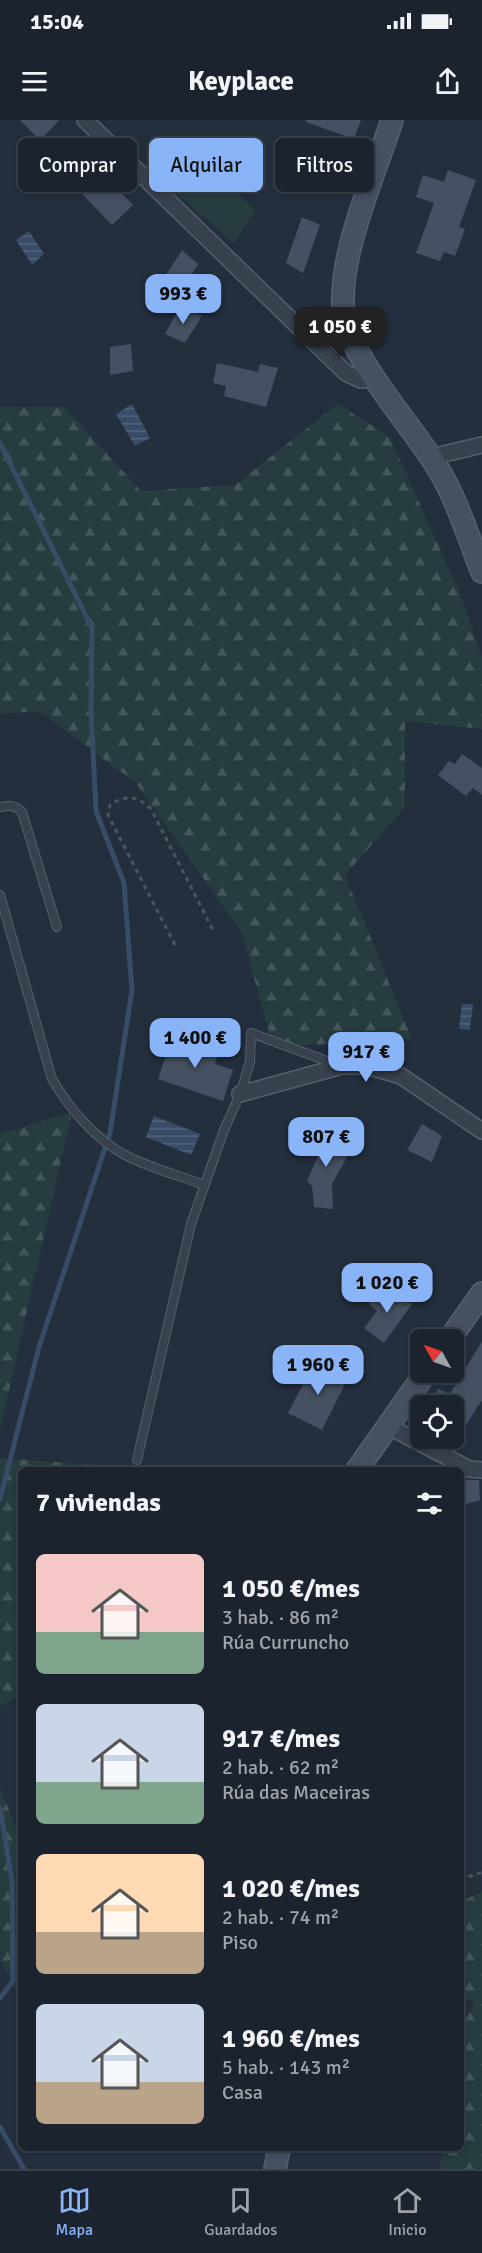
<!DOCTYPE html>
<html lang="es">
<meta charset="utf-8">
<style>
:root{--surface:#1b232e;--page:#282f3a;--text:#f1f3f6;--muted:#a0a4aa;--line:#39404a;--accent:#8ab4f8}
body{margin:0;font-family:Signika,sans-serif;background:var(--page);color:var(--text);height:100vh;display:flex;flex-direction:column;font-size:22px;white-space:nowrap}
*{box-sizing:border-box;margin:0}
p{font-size:20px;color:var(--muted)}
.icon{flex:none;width:33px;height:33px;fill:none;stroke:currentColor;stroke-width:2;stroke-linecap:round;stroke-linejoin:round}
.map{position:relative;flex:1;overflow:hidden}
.details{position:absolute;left:18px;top:1347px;width:446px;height:684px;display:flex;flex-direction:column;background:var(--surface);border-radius:9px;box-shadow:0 3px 9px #0003,0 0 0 2px var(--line)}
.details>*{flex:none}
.top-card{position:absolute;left:18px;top:18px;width:447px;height:54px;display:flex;gap:12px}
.needle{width:39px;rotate:310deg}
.tools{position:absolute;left:410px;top:1209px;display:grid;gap:12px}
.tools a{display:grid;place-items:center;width:54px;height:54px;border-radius:9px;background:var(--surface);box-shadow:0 3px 9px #0003,0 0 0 2px var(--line);font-size:30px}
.price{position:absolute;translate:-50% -51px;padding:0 14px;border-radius:12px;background:var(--accent);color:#111;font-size:20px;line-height:39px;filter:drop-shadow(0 2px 3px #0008)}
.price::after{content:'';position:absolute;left:50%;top:36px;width:18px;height:14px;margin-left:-9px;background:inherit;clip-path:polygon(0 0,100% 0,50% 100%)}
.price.current{background:#222;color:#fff}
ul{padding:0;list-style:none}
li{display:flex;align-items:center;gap:18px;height:150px;padding:0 18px}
li span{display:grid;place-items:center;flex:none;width:168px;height:120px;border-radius:9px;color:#555}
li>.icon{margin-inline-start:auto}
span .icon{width:72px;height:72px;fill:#fffc;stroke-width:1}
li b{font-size:26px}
h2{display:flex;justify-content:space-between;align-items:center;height:72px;padding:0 18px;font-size:26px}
.chip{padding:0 21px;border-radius:9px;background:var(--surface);box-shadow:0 3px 9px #0003,0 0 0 2px var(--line);font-size:21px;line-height:54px}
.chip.current{background:var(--accent);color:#111}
.status{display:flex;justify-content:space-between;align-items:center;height:42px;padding:0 30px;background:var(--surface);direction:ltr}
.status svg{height:16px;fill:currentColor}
header{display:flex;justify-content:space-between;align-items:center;height:78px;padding:0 18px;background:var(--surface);font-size:27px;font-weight:800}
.dock{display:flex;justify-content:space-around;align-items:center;height:84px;border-top:2px solid var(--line);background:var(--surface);font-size:16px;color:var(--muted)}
.dock a{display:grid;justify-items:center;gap:3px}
.dock .current{color:var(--accent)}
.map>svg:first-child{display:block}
.green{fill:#263c3f}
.forest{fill:url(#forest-firs)}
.water{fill:url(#water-rules)}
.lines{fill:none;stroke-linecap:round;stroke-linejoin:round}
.stream{stroke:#394c67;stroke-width:5}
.building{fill:#455162}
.lane-casing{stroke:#565f6c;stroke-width:10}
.street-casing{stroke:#565f6c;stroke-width:18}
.secondary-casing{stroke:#565f6c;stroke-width:24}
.path{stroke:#44595c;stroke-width:3;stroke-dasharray:4.5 4.5;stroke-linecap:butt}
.lane{stroke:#38414e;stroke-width:8}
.street{stroke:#38414e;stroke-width:15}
.secondary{stroke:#465061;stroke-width:21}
</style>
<div class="status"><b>15:04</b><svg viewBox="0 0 49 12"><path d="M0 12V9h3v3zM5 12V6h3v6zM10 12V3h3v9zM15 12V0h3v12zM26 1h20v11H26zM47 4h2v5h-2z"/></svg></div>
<header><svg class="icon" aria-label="menu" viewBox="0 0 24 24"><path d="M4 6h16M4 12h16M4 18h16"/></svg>Keyplace<svg class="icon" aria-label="share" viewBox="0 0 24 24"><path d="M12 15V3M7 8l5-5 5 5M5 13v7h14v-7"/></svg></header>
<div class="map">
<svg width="482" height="2049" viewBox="0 0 482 2049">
<defs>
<pattern id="forest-firs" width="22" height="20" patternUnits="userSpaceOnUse" patternTransform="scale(1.5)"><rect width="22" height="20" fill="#263c3f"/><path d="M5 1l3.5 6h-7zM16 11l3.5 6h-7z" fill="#435659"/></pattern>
<pattern id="water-rules" width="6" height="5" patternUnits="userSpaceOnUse" patternTransform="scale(1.5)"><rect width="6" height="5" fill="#394c67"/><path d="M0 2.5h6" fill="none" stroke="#53647b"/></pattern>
</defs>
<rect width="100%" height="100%" fill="#242f3e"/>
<!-- green -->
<polygon class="green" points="196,35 255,90 234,123 154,54"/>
<!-- forest -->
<g class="forest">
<polygon points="338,284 390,317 460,474 482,538 482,609 405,601 405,687 345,755 412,919 273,927 242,813 136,663 39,591 0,594 0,287 64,287 141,371 235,365"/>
<polygon points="72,992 0,1310 0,1014"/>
<polygon points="0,1338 162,1350 21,1350 21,1574 0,1586"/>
<polygon points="0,1668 21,1719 21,1876 19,1878 0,1838"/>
<polygon points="482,1772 482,2049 440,2049 442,2028 460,2028 461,1909 475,1882 461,1878 461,1781"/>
</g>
<!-- water -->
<g class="water">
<polygon points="29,111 44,134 32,145 16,120"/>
<polygon points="132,284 150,318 135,326 116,294"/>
<polygon points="462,884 473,884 470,910 459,909"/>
<polygon points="154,996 200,1014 191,1035 146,1017"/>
</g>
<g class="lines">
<!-- stream -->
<g class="stream">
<polyline points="0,323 92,508 91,591 96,691 124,763 132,870 110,1013 39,1227 0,1379"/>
<polyline points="0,1688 12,1760 13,1861 0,1878"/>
<polyline points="0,2007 24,2049"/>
</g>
</g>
<!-- building -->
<g class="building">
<polygon points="20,0 59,0 40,21"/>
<polygon points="306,0 361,0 354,19 306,2"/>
<polygon points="448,50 476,60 459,107 465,109 455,136 444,132 440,141 416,133 434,83 416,77 423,55 444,62"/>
<polygon points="101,52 133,85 112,105 79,71"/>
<polygon points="302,97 320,105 303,153 286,143"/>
<polygon points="182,130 198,144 174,184 154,173"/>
<polygon points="180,187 202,196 185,223 165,214"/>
<polygon points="131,224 133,251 110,255 110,227"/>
<polygon points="217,243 258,252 260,244 278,248 266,287 224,276 226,266 213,263"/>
<polygon points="462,634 482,648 482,675 473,668 466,676 438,655 449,641 455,644"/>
<polygon points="173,915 219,931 215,944 233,950 223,981 158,959"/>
<polygon points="422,1004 442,1016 432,1042 407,1030"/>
<polygon points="318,1009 352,1028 332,1064 333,1089 314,1087 312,1066 307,1061 321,1029 310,1026"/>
<polygon points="383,1166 412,1184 384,1223 364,1208 377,1191 369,1184"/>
<polygon points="482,1221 482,1280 460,1314 460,1302 453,1317 453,1286 428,1286 438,1269 450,1274"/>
<polygon points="315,1241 348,1258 322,1310 288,1293"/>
<polygon points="460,1360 479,1360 480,1380 460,1386"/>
</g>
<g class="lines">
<defs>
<g id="lane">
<path d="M0,687C10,685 15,685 22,692L57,807"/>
<path d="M0,775L52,959C69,988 95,1019 125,1035C150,1048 178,1055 204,1065"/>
<polyline points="137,1340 191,1104 224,1010 240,974 250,942 251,913 338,945"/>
</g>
<g id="street">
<polyline points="85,0 346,253 361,260 376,258"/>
<polyline points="431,337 482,325"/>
<polyline points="240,974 342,946 367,946 401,956 482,1011"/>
<polyline points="388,1306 469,1349 482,1350"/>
</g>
<g id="secondary">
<path d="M392,0C375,53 341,129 343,184C344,234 411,303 437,347C457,379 468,417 482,452"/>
<polyline points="449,1220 482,1173"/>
<polyline points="357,1350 426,1252"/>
<polyline points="275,2049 279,2028"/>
</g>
</defs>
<!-- lane casing -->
<use href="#lane" class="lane-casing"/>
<!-- street casing -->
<use href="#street" class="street-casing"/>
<!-- secondary casing -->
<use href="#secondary" class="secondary-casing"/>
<!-- path -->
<g class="path">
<path d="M175,825L108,695L110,685C126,674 138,676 151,689L213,810"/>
<polyline points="460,1760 482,1752"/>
</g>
<!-- lane -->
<use href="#lane" class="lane"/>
<!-- street -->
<use href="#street" class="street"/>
<!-- secondary -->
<use href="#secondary" class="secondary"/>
</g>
</svg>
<div class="tools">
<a><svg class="needle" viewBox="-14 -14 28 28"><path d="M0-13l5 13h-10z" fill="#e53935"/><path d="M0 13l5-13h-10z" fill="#a0a4aa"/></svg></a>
<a><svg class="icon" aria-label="locate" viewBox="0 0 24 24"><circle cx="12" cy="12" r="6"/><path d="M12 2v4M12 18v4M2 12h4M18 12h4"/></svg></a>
</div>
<b class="price" style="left:183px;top:205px">993 €</b>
<b class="price current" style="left:340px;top:238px">1 050 €</b>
<b class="price" style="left:195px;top:949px">1 400 €</b>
<b class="price" style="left:366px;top:963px">917 €</b>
<b class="price" style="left:326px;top:1048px">807 €</b>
<b class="price" style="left:387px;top:1194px">1 020 €</b>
<b class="price" style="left:318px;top:1276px">1 960 €</b>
<div class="top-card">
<a class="chip">Comprar</a>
<a class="chip current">Alquilar</a>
<a class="chip">Filtros</a>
</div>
<section class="details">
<h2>7 viviendas<svg class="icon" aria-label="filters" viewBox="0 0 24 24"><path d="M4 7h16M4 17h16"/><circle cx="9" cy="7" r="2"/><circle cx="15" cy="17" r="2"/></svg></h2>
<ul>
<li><span style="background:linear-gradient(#f6c9c9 65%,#7fa58c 0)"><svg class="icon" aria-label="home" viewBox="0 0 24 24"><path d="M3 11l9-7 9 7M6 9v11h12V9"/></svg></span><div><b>1 050 €/mes</b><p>3 hab. · 86 m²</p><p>Rúa Curruncho</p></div></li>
<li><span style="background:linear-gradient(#c9d6e8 65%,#7fa58c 0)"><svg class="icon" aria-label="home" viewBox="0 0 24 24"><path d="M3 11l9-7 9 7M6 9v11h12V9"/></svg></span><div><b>917 €/mes</b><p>2 hab. · 62 m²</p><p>Rúa das Maceiras</p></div></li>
<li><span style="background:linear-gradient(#ffd9b3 65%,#b9a48a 0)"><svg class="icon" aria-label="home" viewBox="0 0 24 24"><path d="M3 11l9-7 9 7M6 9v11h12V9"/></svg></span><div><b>1 020 €/mes</b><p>2 hab. · 74 m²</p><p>Piso</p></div></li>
<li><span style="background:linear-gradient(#c9d6e8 65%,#b9a48a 0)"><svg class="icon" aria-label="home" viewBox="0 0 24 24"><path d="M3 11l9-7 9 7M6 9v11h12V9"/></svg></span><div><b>1 960 €/mes</b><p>5 hab. · 143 m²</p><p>Casa</p></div></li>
</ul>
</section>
</div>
<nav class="dock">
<a class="current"><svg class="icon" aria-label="map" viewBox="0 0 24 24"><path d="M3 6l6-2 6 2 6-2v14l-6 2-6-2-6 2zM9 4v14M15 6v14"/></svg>Mapa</a>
<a><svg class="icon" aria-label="saved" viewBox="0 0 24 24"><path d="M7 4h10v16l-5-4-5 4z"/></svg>Guardados</a>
<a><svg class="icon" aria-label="home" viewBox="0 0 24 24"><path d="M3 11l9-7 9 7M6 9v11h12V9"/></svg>Inicio</a>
</nav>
